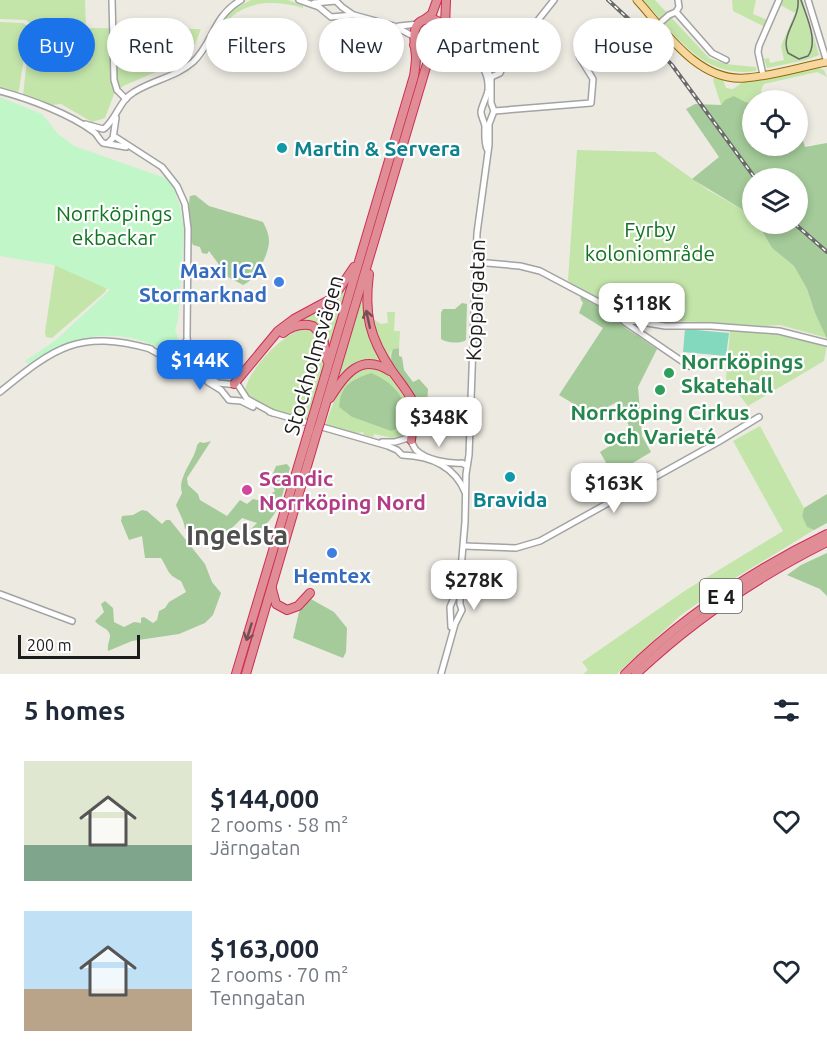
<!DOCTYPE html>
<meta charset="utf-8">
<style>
:root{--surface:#fff;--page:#f2f2f3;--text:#1f2937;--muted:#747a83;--accent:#1a73e8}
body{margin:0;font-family:Ubuntu,sans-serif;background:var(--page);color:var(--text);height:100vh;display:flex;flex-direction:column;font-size:22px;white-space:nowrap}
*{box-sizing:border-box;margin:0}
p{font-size:20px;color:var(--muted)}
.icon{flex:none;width:33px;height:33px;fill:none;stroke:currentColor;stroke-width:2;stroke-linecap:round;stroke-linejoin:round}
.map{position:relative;height:674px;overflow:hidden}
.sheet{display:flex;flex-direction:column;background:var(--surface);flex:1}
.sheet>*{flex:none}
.top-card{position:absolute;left:18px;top:18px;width:792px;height:54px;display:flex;gap:12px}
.controls{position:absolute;left:742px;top:90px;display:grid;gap:12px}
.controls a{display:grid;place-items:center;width:66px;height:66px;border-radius:50%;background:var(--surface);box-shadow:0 3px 9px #0003;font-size:30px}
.scale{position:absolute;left:18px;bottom:15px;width:122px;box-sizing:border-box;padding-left:6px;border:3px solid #1c1c1c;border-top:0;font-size:16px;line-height:21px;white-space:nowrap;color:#1c1c1c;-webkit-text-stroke:4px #fff;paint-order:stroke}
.price{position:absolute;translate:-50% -51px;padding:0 14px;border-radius:12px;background:#fff;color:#222;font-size:20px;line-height:39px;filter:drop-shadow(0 2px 3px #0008)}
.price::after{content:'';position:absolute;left:50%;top:36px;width:18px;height:14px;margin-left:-9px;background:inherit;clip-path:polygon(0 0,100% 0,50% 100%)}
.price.active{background:var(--accent);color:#fff}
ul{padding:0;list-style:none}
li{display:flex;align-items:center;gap:18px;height:150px;padding:0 24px}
li span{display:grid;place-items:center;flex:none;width:168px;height:120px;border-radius:0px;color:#555}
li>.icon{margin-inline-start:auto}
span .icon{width:72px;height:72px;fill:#fffc;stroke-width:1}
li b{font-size:26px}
h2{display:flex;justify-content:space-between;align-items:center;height:72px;padding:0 24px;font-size:26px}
.pill{padding:0 21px;border-radius:27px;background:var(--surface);box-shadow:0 3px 9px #0003;font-size:21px;line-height:54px}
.pill.active{background:var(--accent);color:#fff}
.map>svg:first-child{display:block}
.grass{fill:#c3e5aa;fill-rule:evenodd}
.forest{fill:#a4cb99}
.wetland{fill:#c0dad0}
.park{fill:#c0f6c8}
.pitch{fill:#83d9be}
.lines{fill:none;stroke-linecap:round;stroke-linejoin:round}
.minor-casing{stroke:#a3a3a3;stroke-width:8}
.major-casing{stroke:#8d6b07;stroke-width:9}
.highway-casing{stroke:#ce2c58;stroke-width:10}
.minor{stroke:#fff;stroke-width:5}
.major{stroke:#f7d79d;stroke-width:7}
.highway{stroke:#e18d96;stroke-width:8}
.tram{stroke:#6a6a6a;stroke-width:1.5}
.rail-casing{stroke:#6a6a6a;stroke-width:4}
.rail{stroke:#fff;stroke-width:1.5;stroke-dasharray:4.5;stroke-linecap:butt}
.highway-bridge-casing{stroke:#ce2c58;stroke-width:10;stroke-linecap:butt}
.highway-bridge{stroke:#e18d96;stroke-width:8}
.oneway{stroke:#754f53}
.culture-dot{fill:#0f9aa8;stroke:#fff;stroke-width:2}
.shop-dot{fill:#3f7fe0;stroke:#fff;stroke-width:2}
.leisure-dot{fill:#2e9e5b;stroke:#fff;stroke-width:2}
.hotel-dot{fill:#d1479c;stroke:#fff;stroke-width:2}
.labels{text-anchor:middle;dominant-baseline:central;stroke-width:4.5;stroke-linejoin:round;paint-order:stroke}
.shield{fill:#fff;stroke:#606060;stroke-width:1.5}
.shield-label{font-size:20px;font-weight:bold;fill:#1c1c1c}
.culture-label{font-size:21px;font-weight:bold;fill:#0d838f;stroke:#fff;text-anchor:start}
.park-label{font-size:21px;fill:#107420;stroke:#fff}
.shop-label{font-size:21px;font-weight:bold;fill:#366cbe;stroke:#fff;text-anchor:end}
.street-label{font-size:21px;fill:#1c1c1c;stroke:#fff}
.leisure-label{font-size:21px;font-weight:bold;fill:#27864d;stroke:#fff;text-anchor:start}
.hotel-label{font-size:21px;font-weight:bold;fill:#b23c85;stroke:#fff;text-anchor:start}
.district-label{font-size:27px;font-weight:bold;fill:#4f4f4f;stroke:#fff}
</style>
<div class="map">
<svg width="827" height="674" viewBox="0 0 827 674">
<rect width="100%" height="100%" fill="#edeae2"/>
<!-- grass -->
<g class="grass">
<polygon points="0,0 85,0 86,28 201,29 195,44 177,63 123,86 114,94 105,118 92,122 61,104 51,105 23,95 29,42 27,38 35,27 26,20 0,19"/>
<path d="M251,0H288L303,6V8C273,0 247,0 226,22L224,21L232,10Z"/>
<path d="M643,0H655L709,58L725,64L756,67V71C702,79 676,35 643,0Z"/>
<polygon points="732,0 756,0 753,14 770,21 767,28 733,11"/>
<polygon points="782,0 803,0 819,55 806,60 767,68 764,59 769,58 770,63 784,60 781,46 795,13 780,5"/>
<polygon points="0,22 23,23 30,28 25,37 26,44 19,90 17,93 0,90"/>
<circle cx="430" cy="37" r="13"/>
<polygon points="819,68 824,70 827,77 817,72 764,84 761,90 763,100 753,100 753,103 750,102 721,105 713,80 714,78 723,80 726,88 733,89 743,82"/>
<polygon points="577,150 655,152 708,190 745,211 753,218 753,224 758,224 772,248 794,266 807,289 815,313 827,338 780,325 766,326 644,319 626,313 571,284 568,280"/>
<polygon points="23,244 108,285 105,292 52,338 46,337 45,332 55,265 27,258"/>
<path d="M349,281L329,348C323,324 319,324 296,323Z"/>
<polygon points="363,295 363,309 367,328 386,365 370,361 336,386"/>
<polygon points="387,312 395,312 394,331 400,331 399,348 393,349 390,354 392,364 376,340 373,319 381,324 388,323"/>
<path d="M306,328C315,332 323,339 324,349C327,365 312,404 307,421C287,415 260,410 245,393C245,372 285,331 306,328Z"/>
<polygon points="730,330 783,334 827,345 824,361 748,406 726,379"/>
<path d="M371,367L389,374L409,404L408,422L402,435L397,439L374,434L373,437L364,435L363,432L353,434L325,426C334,401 342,373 371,367ZM371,373L391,431L352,417L339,407C340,385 351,380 371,373Z"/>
<polygon points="760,426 804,508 802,516 807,527 814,530 722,586 681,615 617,674 583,674 588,670 582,662 686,590 783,531 733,441"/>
</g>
<!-- forest -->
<g class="forest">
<polygon points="734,96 745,102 753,103 753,146 798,146 798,123 805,147 827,143 827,339 815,313 807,289 794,266 772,248 758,224 798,224 798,178 753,178 753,218 745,211 692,179 719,157 686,109 695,104 721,105 725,100"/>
<path d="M195,195L209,206L263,222C266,228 269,234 269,241C269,254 256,280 243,285L228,277L209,251L207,254L202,253L200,247L193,245C190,239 188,203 190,196Z"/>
<polygon points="582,295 606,308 624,327 657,349 638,387 642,436 651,452 613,475 600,452 632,432 617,402 592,415 559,395 603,328 579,313 583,303 580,298"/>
<path d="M462,303L467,304L466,340C460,344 446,343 441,339V313L443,309H455Z"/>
<path d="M399,348V356L402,357L404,370L413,382L419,379L428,389L426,420L418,417C423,386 382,372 393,349Z"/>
<path d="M371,373C393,382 412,401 403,426L391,431L352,417L339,407C340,385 351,380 371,373Z"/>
<path d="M211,441L187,478L188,485L198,494L200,500L227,516L240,500L247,504L253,499L262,501L275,491L270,481L276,466L287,464L290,468C283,491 280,519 256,531L251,529L257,523L242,518L233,527L224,532L243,539L241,541H234L212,532L185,529C184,520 179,513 176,505L182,493C177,477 195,460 197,445L200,442L204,443Z"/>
<polygon points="827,494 827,523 814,530 807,527 802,516 804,508"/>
<path d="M142,510L147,511L162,524L166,520H170L205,564L212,582L221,593L213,615L205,623L179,634L132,641L108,651C107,645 110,640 110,635C109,628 99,627 95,621L104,612L101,604L105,601L113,608L114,622L124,627L134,622L141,623V618L144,617L153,623L157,620L159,611L165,608L169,602L186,592L181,581C166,574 169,570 161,558H145L142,536L129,540L121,521L122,516L133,515Z"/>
<polygon points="827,553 827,596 820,589 787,575 801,565"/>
<polygon points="309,598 334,612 347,628 346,652 343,658 293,638 299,612"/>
</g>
<!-- wetland -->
<polygon class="wetland" points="72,33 91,65 72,69"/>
<!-- park -->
<path class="park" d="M0,97L42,114L58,134L74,146L171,180L180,207L184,230L178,320L175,330C180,340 178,345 172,354C121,325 75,332 28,364L25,361L56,340L110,290L54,265L0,256Z"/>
<!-- pitch -->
<polygon class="pitch" points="685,329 729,333 726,356 683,352"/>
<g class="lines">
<defs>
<g id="minor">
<polyline points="112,0 114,80 117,90 126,99"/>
<polyline points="299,0 319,7 331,17 354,15 394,26 413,36"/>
<polyline points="808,0 827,62"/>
<polyline points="314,3 336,1 342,7 352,14"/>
<polyline points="676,12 679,7 678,0"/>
<polyline points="659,24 669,15 676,12 712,53 726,60"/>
<polyline points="399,26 419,24"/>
<path d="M441,52C465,44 490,64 488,90C487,97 481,107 481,112C481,116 484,121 485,126C485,134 484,142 487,149"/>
<polyline points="763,75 758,52 759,46 779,0"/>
<polyline points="489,78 500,73 504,63 554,0"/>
<path d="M0,91C30,99 70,114 94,132C98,135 99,140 103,143L126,147"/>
<polyline points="494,111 591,103 593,79 580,58 577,46"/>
<polyline points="85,124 103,129"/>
<path d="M105,128C117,117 120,100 134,92C153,80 176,77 193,62C214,42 212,17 241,0"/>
<polyline points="114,136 162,167 177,186 185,204 188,229 187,337 190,365 218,383 238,385 247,399 273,413"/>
<polyline points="108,143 113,138 116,118"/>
<polyline points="476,262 520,266 540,271 608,307 626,323 635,321 665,326 711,326 779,331 827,343"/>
<polyline points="626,323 689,366"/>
<polyline points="148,348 166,358 176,369 186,370 197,376"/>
<polyline points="160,352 176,354"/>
<polyline points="179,354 184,347 186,341"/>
<polyline points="208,382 221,390 229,400 241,401 253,407"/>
<path d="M0,392C55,347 79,329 151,349"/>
<path d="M270,412L388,446L397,450L402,455C430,456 454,465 465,492"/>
<path d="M382,442H395L408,438C413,442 412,445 416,450C426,460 449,464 462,463L467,466"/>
<polyline points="464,546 516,548 540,541 718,442 759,417"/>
<polyline points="0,594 72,621"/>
<polyline points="451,627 450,607 458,588"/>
<polyline points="441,674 455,624 462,610 460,604 460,581 465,522 466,474 469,455 477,233 489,145 489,124 494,111 491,103 491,78 484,63 477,55 456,43 448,36"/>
</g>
<path id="major" d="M637,0C665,31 698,82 745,78C773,76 800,67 827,62"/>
<g id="highway">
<polyline points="424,20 432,14 437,0"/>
<polyline points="445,27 446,0"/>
<path d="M369,274C364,314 369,337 392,371C399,381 407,390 413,402L415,411L411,440"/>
<path d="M283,333C292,326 302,323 313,326L323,337L327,360"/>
<polyline points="234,384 278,331 294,319 333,298 354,267"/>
<path d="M330,398C345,375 360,352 390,371"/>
<path d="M312,420L414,76C415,69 416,63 416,57C415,43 408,19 431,19C438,20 443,24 446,29L447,43L439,53C429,57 420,54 414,45"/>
<polyline points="320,423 426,67 429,60 436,54"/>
<polyline points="272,589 276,604 287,610 298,606 310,593"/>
<polyline points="236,674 309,430"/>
<polyline points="246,674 317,432"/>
<path d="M625,674C684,616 753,570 827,534"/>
<path d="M636,674C693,620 757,577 827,542"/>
</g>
</defs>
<!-- minor casing -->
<use href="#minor" class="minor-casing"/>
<!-- major casing -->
<use href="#major" class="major-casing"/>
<!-- highway casing -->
<use href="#highway" class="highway-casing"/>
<!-- minor -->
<use href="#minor" class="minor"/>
<!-- major -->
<use href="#major" class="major"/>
<!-- highway -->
<use href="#highway" class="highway"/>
<!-- tram -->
<path class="tram" d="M798,0C800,19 780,35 788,53L799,59L808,56C819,41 806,16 801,0"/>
<defs>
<g id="rail">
<polyline points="608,0 633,23 672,65 755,178"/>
<polyline points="795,224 827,252"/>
</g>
</defs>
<!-- rail casing -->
<use href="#rail" class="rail-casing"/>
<!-- rail -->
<use href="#rail" class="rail"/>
<defs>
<g id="highway-bridge">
<polyline points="309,430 312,420"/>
<polyline points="317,432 320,423"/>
</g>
</defs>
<!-- highway-bridge casing -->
<use href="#highway-bridge" class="highway-bridge-casing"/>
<!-- highway-bridge -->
<use href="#highway-bridge" class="highway-bridge"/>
</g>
<!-- one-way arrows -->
<defs><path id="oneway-shaft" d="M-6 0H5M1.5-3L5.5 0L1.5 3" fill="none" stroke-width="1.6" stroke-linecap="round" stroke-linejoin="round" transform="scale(1.5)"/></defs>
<g class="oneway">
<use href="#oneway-shaft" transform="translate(368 319) rotate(-102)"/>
<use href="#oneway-shaft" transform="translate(249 632) rotate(107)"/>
</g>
<!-- markers -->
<g class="culture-dot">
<circle cx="282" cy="148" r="6"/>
<circle cx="510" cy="477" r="6"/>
</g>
<g class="shop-dot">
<circle cx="279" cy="282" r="6"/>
<circle cx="332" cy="553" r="6"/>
</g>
<g class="leisure-dot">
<circle cx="669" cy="373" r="6"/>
<circle cx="660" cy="390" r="6"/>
</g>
<circle class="hotel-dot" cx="247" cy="490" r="6"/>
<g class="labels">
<!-- shield labels -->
<rect class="shield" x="700" y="579" width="42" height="34" rx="4.5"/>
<g class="shield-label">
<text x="721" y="596">E 4</text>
</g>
<!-- culture labels -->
<g class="culture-label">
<text x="294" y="148">Martin &amp; Servera</text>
<text x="510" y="499" text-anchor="middle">Bravida</text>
</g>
<!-- park labels -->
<g class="park-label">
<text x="114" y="213">Norrköpings<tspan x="114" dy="24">ekbackar</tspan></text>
<text x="650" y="229">Fyrby<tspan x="650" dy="24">koloniområde</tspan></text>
</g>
<!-- shop labels -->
<g class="shop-label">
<text x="267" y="270">Maxi ICA<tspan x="267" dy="24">Stormarknad</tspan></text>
<text x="332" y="575" text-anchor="middle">Hemtex</text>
</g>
<!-- street labels -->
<g class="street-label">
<text transform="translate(475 300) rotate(-88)">Koppargatan</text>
<text transform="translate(313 355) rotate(-74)">Stockholmsvägen</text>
</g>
<!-- leisure labels -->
<g class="leisure-label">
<text x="681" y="361">Norrköpings<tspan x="681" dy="24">Skatehall</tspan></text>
<text x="660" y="412" text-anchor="middle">Norrköping Cirkus<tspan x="660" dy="24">och Varieté</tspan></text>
</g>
<!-- hotel labels -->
<g class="hotel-label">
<text x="259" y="478">Scandic<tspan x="259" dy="24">Norrköping Nord</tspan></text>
</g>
<!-- district labels -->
<g class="district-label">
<text x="237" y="535">Ingelsta</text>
</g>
</g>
</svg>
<div class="controls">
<a><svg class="icon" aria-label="locate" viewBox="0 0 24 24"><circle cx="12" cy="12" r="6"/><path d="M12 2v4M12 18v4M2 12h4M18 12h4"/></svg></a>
<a><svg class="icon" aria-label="layers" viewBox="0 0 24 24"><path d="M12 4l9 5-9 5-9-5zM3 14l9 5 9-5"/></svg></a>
</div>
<div class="scale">200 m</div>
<b class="price" style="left:642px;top:334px">$118K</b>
<b class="price active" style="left:200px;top:391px">$144K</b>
<b class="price" style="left:439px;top:448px">$348K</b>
<b class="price" style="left:614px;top:514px">$163K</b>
<b class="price" style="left:474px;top:611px">$278K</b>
<div class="top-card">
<a class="pill active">Buy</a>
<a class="pill">Rent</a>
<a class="pill">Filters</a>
<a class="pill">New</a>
<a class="pill">Apartment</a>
<a class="pill">House</a>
</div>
</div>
<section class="sheet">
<h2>5 homes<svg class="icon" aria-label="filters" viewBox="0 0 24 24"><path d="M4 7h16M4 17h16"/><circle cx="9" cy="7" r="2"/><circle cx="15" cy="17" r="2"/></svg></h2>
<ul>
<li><span style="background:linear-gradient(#dfe7d0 70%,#7fa58c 0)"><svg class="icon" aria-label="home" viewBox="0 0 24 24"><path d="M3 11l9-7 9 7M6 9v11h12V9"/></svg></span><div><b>$144,000</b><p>2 rooms · 58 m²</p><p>Järngatan</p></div><svg class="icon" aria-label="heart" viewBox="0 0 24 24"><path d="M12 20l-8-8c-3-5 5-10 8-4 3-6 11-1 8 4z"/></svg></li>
<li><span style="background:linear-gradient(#bfe0f5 65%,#b9a48a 0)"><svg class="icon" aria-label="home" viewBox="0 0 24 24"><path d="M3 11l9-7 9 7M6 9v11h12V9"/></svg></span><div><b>$163,000</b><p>2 rooms · 70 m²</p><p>Tenngatan</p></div><svg class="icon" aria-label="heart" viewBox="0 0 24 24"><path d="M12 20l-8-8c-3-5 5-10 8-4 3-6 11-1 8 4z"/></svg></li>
</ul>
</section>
